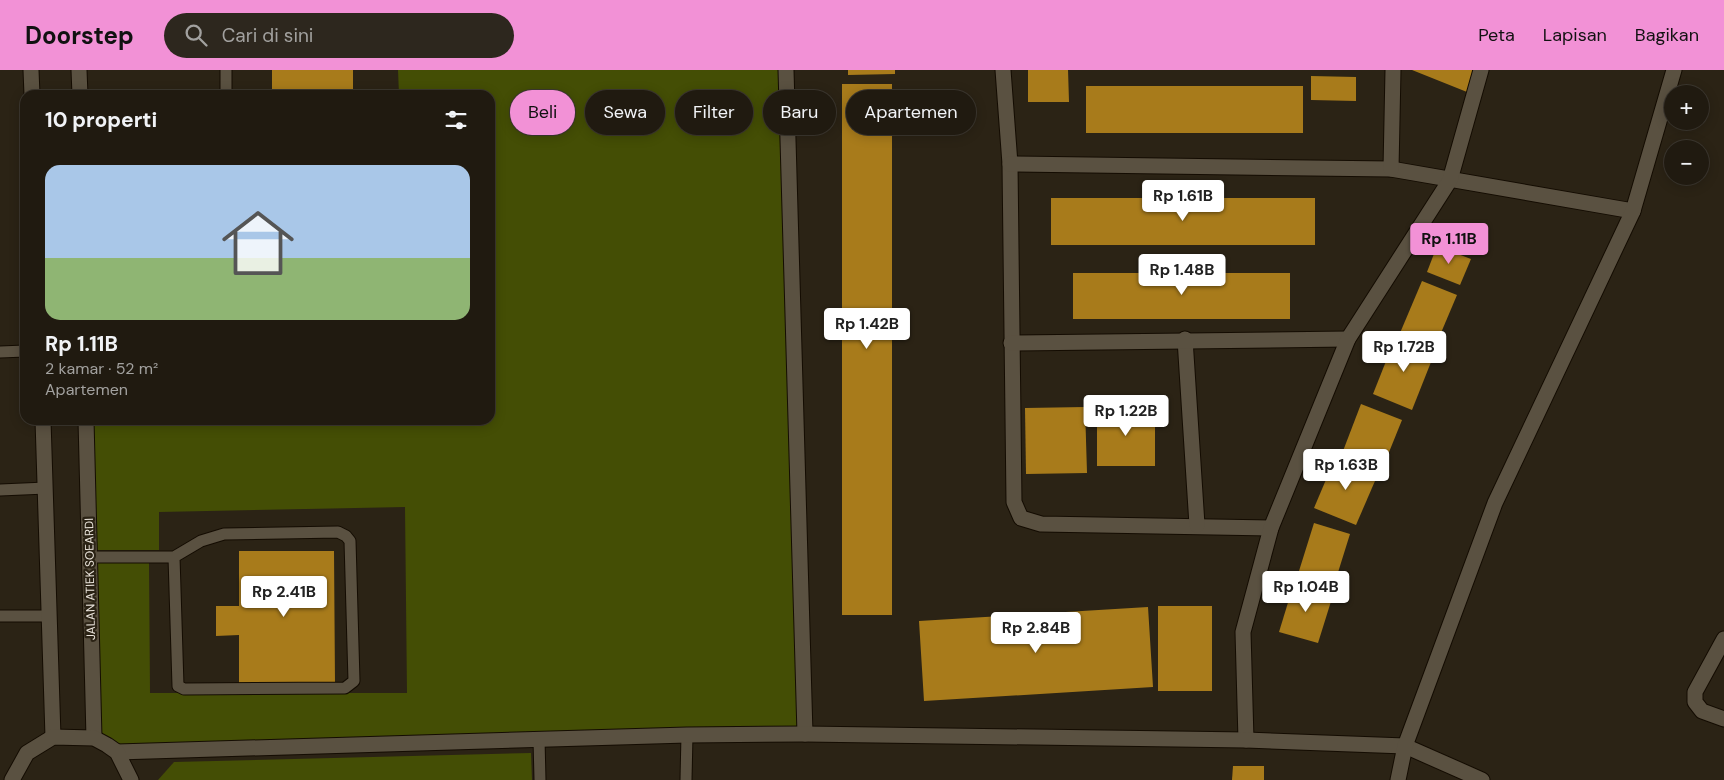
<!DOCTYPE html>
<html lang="id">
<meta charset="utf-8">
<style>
:root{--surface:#201a10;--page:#2d271e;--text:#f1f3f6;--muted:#a2a19f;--line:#3d3830;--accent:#f291d6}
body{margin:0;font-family:"DM Sans",sans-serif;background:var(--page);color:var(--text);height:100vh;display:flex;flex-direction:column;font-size:19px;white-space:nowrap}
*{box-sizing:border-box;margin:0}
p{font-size:16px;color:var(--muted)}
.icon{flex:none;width:28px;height:28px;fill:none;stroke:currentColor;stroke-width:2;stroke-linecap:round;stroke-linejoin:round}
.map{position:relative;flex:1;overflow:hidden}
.sheet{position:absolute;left:20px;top:20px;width:475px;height:335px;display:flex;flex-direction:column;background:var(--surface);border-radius:15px;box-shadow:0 2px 12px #0003,0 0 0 1px var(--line)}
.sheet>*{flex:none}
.top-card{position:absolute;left:510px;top:20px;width:475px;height:45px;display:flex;gap:10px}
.fabs{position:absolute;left:1664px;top:15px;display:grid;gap:10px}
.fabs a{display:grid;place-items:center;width:45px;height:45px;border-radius:50%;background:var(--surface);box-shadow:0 2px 12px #0003,0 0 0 1px var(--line);font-size:25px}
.price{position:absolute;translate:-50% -42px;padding:0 11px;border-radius:5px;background:#fff;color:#222;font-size:16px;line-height:32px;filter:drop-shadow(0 1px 2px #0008)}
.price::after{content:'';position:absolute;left:50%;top:30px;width:15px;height:11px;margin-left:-8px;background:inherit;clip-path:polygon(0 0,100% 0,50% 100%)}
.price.current{background:var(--accent);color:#111}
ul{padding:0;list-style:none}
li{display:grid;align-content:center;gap:10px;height:265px;padding:0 25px}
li+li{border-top:1px solid var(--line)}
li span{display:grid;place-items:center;height:155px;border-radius:15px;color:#555}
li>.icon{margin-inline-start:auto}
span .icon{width:90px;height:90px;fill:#fffc;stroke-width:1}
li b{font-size:21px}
h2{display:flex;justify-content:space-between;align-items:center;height:60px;padding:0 25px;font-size:21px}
.chip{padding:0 18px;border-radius:22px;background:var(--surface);box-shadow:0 2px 12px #0003,0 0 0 1px var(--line);font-size:18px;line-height:45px}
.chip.current{background:var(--accent);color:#111}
header{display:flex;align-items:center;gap:30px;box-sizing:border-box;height:70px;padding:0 25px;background:var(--accent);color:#111}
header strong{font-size:24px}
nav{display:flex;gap:28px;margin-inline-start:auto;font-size:18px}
.search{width:350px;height:45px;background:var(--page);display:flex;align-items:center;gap:12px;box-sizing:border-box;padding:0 18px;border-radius:28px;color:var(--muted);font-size:19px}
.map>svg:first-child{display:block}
.green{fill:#444e05}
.building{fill:#a87b1b}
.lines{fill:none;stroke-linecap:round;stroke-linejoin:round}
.service-casing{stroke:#140c02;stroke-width:13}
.minor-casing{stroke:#140c02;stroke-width:17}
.service{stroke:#5a5141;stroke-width:11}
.minor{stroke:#5a5141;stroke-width:15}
.labels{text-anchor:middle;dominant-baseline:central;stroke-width:4.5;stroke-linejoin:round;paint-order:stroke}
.street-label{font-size:12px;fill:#ebe5dc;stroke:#2b2315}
</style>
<header>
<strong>Doorstep</strong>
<div class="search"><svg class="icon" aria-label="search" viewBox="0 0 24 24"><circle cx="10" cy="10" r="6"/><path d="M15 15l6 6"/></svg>Cari di sini</div>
<nav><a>Peta</a><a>Lapisan</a><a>Bagikan</a></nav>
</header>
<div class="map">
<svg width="1724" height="710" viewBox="0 0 1724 710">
<rect width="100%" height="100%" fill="#2b2315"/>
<!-- green -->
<g class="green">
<polygon points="398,0 778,0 802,661 120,679 98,664 92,491 149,492 150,623 407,623 405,437 159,442 159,480 91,480 90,350 490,350 490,25 399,25"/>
<polygon points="531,683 532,710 158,710 174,692"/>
</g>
<!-- building -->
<g class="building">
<rect x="272" y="0" width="81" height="25"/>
<polygon points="848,0 895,0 895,4 848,5"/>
<polygon points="1028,0 1068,0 1069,32 1028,32"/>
<polygon points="1412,0 1476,0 1467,22"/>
<polygon points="1311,6 1356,7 1356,31 1311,30"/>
<rect x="842" y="14" width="50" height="531"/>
<rect x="1086" y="16" width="217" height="47"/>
<rect x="1051" y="128" width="264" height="47"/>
<polygon points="1437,176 1471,189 1460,215 1427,202"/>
<rect x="1073" y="203" width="217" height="46"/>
<polygon points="1422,211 1457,225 1435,277 1400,263"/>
<polygon points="1396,266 1435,282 1412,340 1373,324"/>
<polygon points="1361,334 1402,350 1383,397 1343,381"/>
<polygon points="1085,337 1087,403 1026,404 1025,338"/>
<rect x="1097" y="337" width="58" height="59"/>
<polygon points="1336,386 1378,404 1356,455 1314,438"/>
<polygon points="1314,453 1350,464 1335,512 1299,501"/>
<polygon points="239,481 334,481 335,614 239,614 239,565 216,566 216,536 239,536"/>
<polygon points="1294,513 1333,525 1318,573 1279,562"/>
<rect x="1158" y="536" width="54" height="85"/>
<polygon points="1148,537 1153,617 924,631 919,551"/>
<polygon points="1233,696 1264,696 1264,710 1232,710"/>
</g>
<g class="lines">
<defs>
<g id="service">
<polyline points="226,25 226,0"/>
<polyline points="0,282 25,281"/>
<polyline points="0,420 46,418"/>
<polyline points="89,487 174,487 201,471 224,464 338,462 346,466 350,471 354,611 345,618 184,619 178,616 174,487"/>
<polyline points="0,546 50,546"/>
<polyline points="539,669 540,710"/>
<polyline points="686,710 687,665"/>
</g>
<g id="minor">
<polyline points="31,0 32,25"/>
<polyline points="79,0 80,25"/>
<polyline points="786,0 805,664"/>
<polyline points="1003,0 1010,94 1014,432 1021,448 1041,454 1271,458"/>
<polyline points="1010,94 1391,99 1633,141"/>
<polyline points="1391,99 1393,0"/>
<polyline points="1185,269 1197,455"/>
<polyline points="1011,273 1348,269"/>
<polyline points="43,350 53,667"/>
<polyline points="86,350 94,668"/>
<polyline points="1724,569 1695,622 1695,632 1702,641 1724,649"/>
<polyline points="1246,670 1243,562 1271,458 1348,269 1450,110 1481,0"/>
<polyline points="117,682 687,665 805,664 1246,670 1405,676 1482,710"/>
<polyline points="12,710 27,683 53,667 94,668 107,675 117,682 131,710"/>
<polyline points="1398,710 1405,676 1495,433 1633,141 1674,0"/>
</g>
</defs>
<!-- service casing -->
<use href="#service" class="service-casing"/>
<!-- minor casing -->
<use href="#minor" class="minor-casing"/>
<!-- service -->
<use href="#service" class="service"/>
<!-- minor -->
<use href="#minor" class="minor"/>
</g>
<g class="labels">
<!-- street labels -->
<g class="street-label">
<text transform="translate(90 509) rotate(-91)">JALAN ATIEK SOEARDI</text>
</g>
</g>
</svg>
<div class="fabs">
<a>+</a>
<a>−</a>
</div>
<b class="price" style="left:1183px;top:152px">Rp 1.61B</b>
<b class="price current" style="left:1449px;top:195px">Rp 1.11B</b>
<b class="price" style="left:1182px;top:226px">Rp 1.48B</b>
<b class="price" style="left:867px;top:280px">Rp 1.42B</b>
<b class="price" style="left:1404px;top:303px">Rp 1.72B</b>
<b class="price" style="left:1126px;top:367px">Rp 1.22B</b>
<b class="price" style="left:1346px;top:421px">Rp 1.63B</b>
<b class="price" style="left:1306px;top:543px">Rp 1.04B</b>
<b class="price" style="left:284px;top:548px">Rp 2.41B</b>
<b class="price" style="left:1036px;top:584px">Rp 2.84B</b>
<div class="top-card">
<a class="chip current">Beli</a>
<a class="chip">Sewa</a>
<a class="chip">Filter</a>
<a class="chip">Baru</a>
<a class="chip">Apartemen</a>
</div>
<section class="sheet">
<h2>10 properti<svg class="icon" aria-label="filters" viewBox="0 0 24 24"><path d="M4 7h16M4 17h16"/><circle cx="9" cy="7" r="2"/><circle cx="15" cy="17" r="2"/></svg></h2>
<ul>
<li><span style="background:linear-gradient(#a9c7e8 60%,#8fb573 0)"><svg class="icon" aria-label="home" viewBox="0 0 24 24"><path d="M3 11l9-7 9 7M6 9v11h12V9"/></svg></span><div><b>Rp 1.11B</b><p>2 kamar · 52 m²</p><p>Apartemen</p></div></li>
</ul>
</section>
</div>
